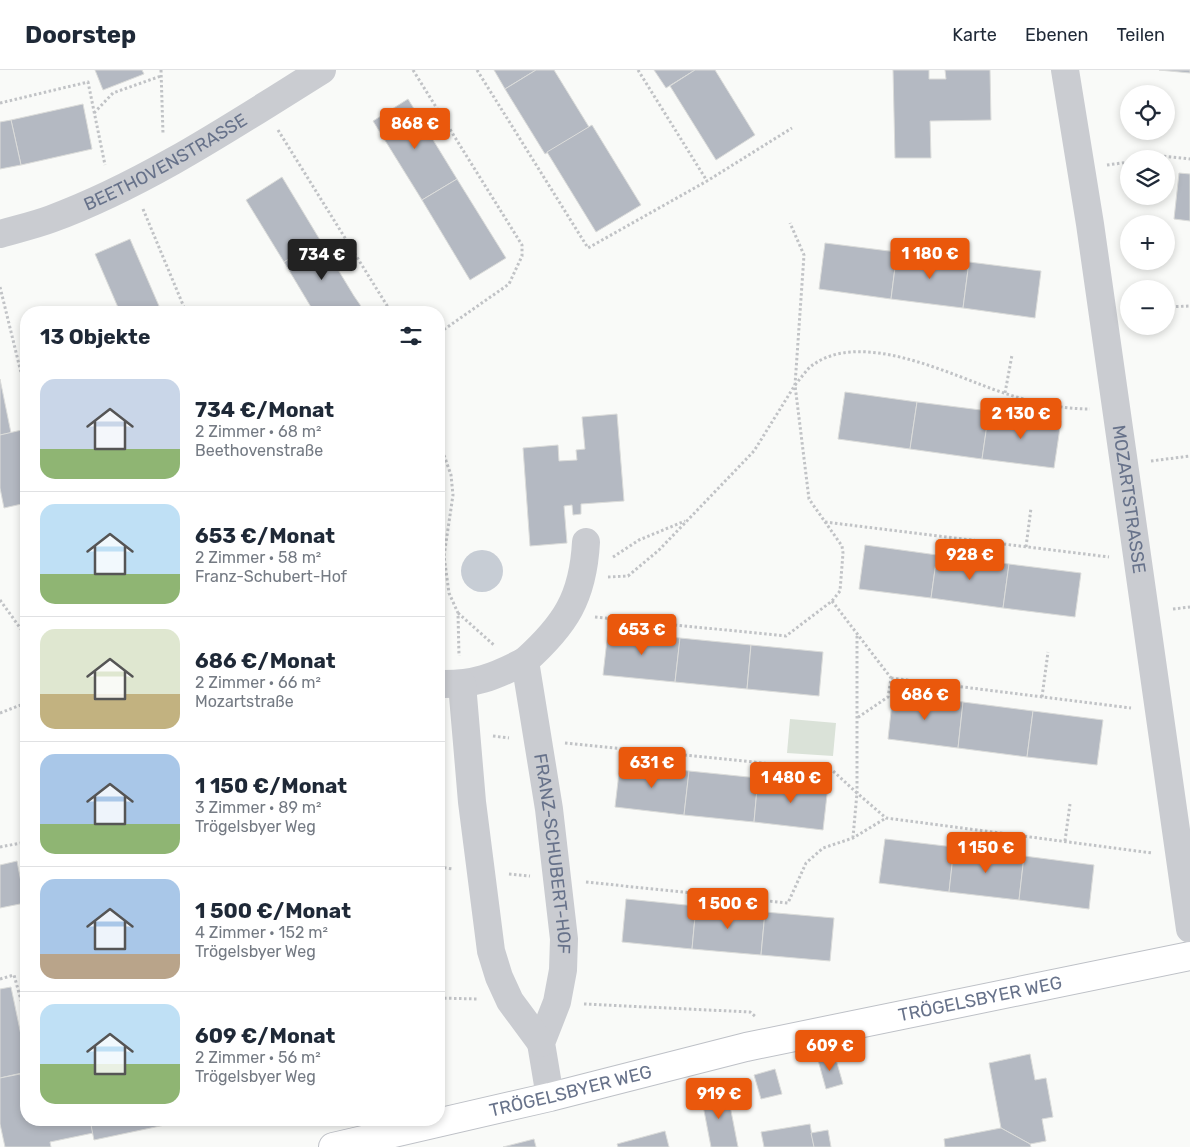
<!DOCTYPE html>
<html lang="de">
<meta charset="utf-8">
<style>
:root{--surface:#fff;--page:#f6f6f7;--text:#1f2937;--muted:#747a83;--line:#e0e1e3;--accent:#ea580c}
body{margin:0;font-family:Rubik,sans-serif;background:var(--page);color:var(--text);height:100vh;display:flex;flex-direction:column;font-size:19px;white-space:nowrap}
*{box-sizing:border-box;margin:0}
p{font-size:16px;color:var(--muted)}
.icon{flex:none;width:28px;height:28px;fill:none;stroke:currentColor;stroke-width:2;stroke-linecap:round;stroke-linejoin:round}
.map{position:relative;flex:1;overflow:hidden}
.panel{position:absolute;left:20px;top:236px;width:425px;height:820px;display:flex;flex-direction:column;background:var(--surface);border-radius:20px;box-shadow:0 2px 8px #0003}
.panel>*{flex:none}
.controls{position:absolute;left:1120px;top:15px;display:grid;gap:10px}
.controls a{display:grid;place-items:center;width:55px;height:55px;border-radius:50%;background:var(--surface);box-shadow:0 2px 8px #0003;font-size:25px}
.price{position:absolute;translate:-50% -42px;padding:0 11px;border-radius:5px;background:var(--accent);color:#fff;font-size:16px;line-height:32px;filter:drop-shadow(0 1px 2px #0008)}
.price::after{content:'';position:absolute;left:50%;top:30px;width:15px;height:11px;margin-left:-8px;background:inherit;clip-path:polygon(0 0,100% 0,50% 100%)}
.price.on{background:#222;color:#fff}
ul{padding:0;list-style:none}
li{display:flex;align-items:center;gap:15px;height:125px;padding:0 20px}
li+li{border-top:1px solid var(--line)}
li span{display:grid;place-items:center;flex:none;width:140px;height:100px;border-radius:15px;color:#555}
li>.icon{margin-inline-start:auto}
span .icon{width:60px;height:60px;fill:#fffc;stroke-width:1}
li b{font-size:21px}
h2{display:flex;justify-content:space-between;align-items:center;height:60px;padding:0 20px;font-size:21px}
header{display:flex;align-items:center;gap:30px;box-sizing:border-box;height:70px;padding:0 25px;background:var(--surface);border-bottom:1px solid var(--line)}
header strong{font-size:24px}
nav{display:flex;gap:28px;margin-inline-start:auto;font-size:18px}
.map>svg:first-child{display:block}
.green{fill:#dae2d8}
.water{fill:#c7cdd5}
.building{fill:#b4b9c2;stroke:#dbdcda}
.lines{fill:none;stroke-linecap:round;stroke-linejoin:round}
.secondary-casing{stroke:#bec1c7;stroke-width:30}
.path{stroke:#c1c3c6;stroke-width:3;stroke-dasharray:2.5 2.5;stroke-linecap:butt}
.street{stroke:#caccd1;stroke-width:28}
.secondary{stroke:#fff;stroke-width:28}
.labels{text-anchor:middle;dominant-baseline:central;stroke-width:5;stroke-linejoin:round;paint-order:stroke}
.street-label{font-size:18px;fill:#67728a;stroke:#fff}
</style>
<header>
<strong>Doorstep</strong>
<nav><a>Karte</a><a>Ebenen</a><a>Teilen</a></nav>
</header>
<div class="map">
<svg width="1190" height="1077" viewBox="0 0 1190 1077">
<rect width="100%" height="100%" fill="#f9faf8"/>
<!-- green -->
<polygon class="green" points="790,649 836,653 833,686 787,683"/>
<!-- water -->
<circle class="water" cx="482" cy="501" r="21"/>
<!-- building -->
<g class="building">
<polygon points="95,0 142,0 144,4 103,20"/>
<polygon points="494,0 536,0 505,19"/>
<polygon points="536,0 554,0 589,57 545,84 505,19"/>
<polygon points="654,0 695,0 666,18"/>
<polygon points="695,0 715,0 755,65 716,90 670,16"/>
<polygon points="893,0 929,0 929,9 946,9 945,0 990,0 991,50 930,51 931,88 895,88"/>
<polygon points="1159,0 1190,0 1190,3"/>
<polygon points="408,29 457,109 422,130 373,51"/>
<polygon points="83,34 92,79 21,95 11,50"/>
<polygon points="11,50 21,95 0,99 0,52"/>
<polygon points="592,55 641,135 596,162 547,82"/>
<polygon points="1179,103 1190,104 1190,151 1174,149"/>
<polygon points="282,107 320,170 284,192 246,130"/>
<polygon points="457,109 506,188 470,210 422,130"/>
<polygon points="130,169 159,236 144,242 120,242 95,184"/>
<polygon points="320,170 354,226 365,242 314,242 284,192"/>
<polygon points="825,173 897,182 891,229 819,219"/>
<polygon points="897,182 969,192 963,238 891,229"/>
<polygon points="969,192 1041,201 1035,248 963,238"/>
<polygon points="159,236 161,242 144,242"/>
<polygon points="0,309 11,363 0,365"/>
<polygon points="845,322 917,332 910,379 838,369"/>
<polygon points="917,332 989,341 982,389 910,379"/>
<polygon points="989,341 1061,351 1054,398 982,389"/>
<polygon points="617,344 624,431 581,434 581,444 573,445 572,435 564,436 567,473 530,476 523,378 558,375 559,391 577,390 576,380 585,379 582,347"/>
<polygon points="26,359 26,433 4,438 0,418 0,365"/>
<polygon points="865,475 937,485 931,528 859,519"/>
<polygon points="937,485 1009,494 1003,538 931,528"/>
<polygon points="1009,494 1081,503 1075,547 1003,538"/>
<polygon points="608,561 680,568 675,612 603,605"/>
<polygon points="680,568 751,575 747,619 675,612"/>
<polygon points="751,575 823,582 819,626 747,619"/>
<polygon points="893,623 963,632 958,678 888,669"/>
<polygon points="963,632 1033,641 1027,687 958,678"/>
<polygon points="1033,641 1103,650 1097,695 1027,687"/>
<polygon points="620,694 689,701 684,745 615,737"/>
<polygon points="689,701 758,708 754,752 684,745"/>
<polygon points="758,708 828,716 823,760 754,752"/>
<polygon points="885,769 954,777 949,822 879,813"/>
<polygon points="954,777 1024,786 1019,830 949,822"/>
<polygon points="1024,786 1094,795 1089,839 1019,830"/>
<polygon points="17,791 25,833 0,838 0,795"/>
<polygon points="626,829 696,836 692,879 622,872"/>
<polygon points="696,836 765,842 761,885 692,879"/>
<polygon points="765,842 834,848 830,891 761,885"/>
<polygon points="11,917 26,989 26,1002 0,1008 0,919"/>
<polygon points="1030,984 1035,1010 1046,1008 1053,1047 1042,1049 1046,1071 1030,1074 1001,1058 989,993"/>
<polygon points="835,986 843,1014 826,1019 818,990"/>
<polygon points="775,999 782,1024 761,1029 754,1005"/>
<polygon points="20,1004 26,1030 26,1050 90,1050 93,1063 50,1072 51,1077 5,1077 0,1054 0,1008"/>
<polygon points="727,1020 738,1077 711,1077 701,1025"/>
<polygon points="90,1050 179,1050 179,1052 94,1070"/>
<polygon points="810,1054 814,1077 764,1077 761,1062"/>
<polygon points="1001,1058 1030,1074 1031,1077 945,1077 944,1069"/>
<polygon points="828,1060 831,1077 814,1077 811,1063"/>
<polygon points="665,1061 669,1077 618,1077 617,1074"/>
<polygon points="534,1069 536,1077 503,1077"/>
</g>
<g class="lines">
<defs>
<g id="secondary">
<path id="s4" d="M333,1077L550,1027L746,977L1190,886"/>
</g>
</defs>
<!-- secondary casing -->
<use href="#secondary" class="secondary-casing"/>
<!-- path -->
<g class="path">
<polyline points="161,0 163,64"/>
<polyline points="413,0 522,175 522,186 509,214 439,263"/>
<polyline points="477,0 588,178 707,111 792,58"/>
<polyline points="638,0 707,111"/>
<polyline points="0,33 88,12 105,95"/>
<polyline points="94,43 113,23 161,6"/>
<polyline points="278,60 391,242"/>
<polyline points="1144,89 1162,86 1190,89"/>
<polyline points="1107,95 1129,92"/>
<polyline points="143,139 186,242"/>
<polyline points="0,217 26,323"/>
<polyline points="1166,237 1190,236"/>
<polyline points="1005,323 1012,285"/>
<polyline points="439,371 451,405 453,425 444,486 449,523 458,543 459,586"/>
<polyline points="1151,391 1190,386"/>
<polyline points="825,452 1109,487"/>
<polyline points="1026,477 1031,438"/>
<polyline points="613,487 639,470 685,451"/>
<polyline points="608,507 628,506 659,480 754,381 795,315 804,185 790,153"/>
<polyline points="0,530 26,566"/>
<polyline points="832,531 891,608 888,627 857,648"/>
<polyline points="1173,539 1190,537"/>
<polyline points="458,543 495,576"/>
<path d="M595,547L786,566L832,531L840,521L843,483L842,476L809,429L795,315C800,309 805,302 810,297C860,257 952,306 1004,323C1031,332 1060,339 1090,339"/>
<polyline points="857,566 857,723 886,748 1152,783"/>
<polyline points="891,608 1131,638"/>
<polyline points="1042,627 1048,582"/>
<polyline points="0,643 26,633"/>
<polyline points="493,666 509,668"/>
<polyline points="565,673 832,700 857,723 853,767"/>
<polyline points="1065,771 1070,734"/>
<polyline points="0,777 26,772"/>
<polyline points="439,797 453,799"/>
<polyline points="509,804 530,806"/>
<polyline points="586,812 788,833 806,793 823,778 853,768 886,748"/>
<polyline points="0,909 14,905 26,948"/>
<polyline points="439,928 478,929"/>
<polyline points="584,934 750,942 756,947"/>
</g>
<!-- street -->
<g class="street">
<path id="s1" d="M1065,0L1090,154L1190,859"/>
<path id="s2" d="M0,164C17,159 35,155 51,149C146,114 237,53 322,0"/>
<path d="M525,591C565,555 583,528 586,472"/>
<path id="s3" d="M439,614C474,615 494,607 525,591L549,739L564,869L563,900L557,932L541,973L550,1027"/>
<polyline points="462,614 472,732 491,881 499,907 510,931 541,973"/>
</g>
<!-- secondary -->
<use href="#secondary" class="secondary"/>
</g>
<g class="labels">
<!-- street labels -->
<g class="street-label">
<text stroke="none"><textPath href="#s2" startOffset="181">BEETHOVENSTRASSE</textPath></text>
<text stroke="none"><textPath href="#s1" startOffset="434">MOZARTSTRASSE</textPath></text>
<text stroke="none"><textPath href="#s3" startOffset="285">FRANZ-SCHUBERT-HOF</textPath></text>
<text stroke="none"><textPath href="#s4" startOffset="664">TRÖGELSBYER WEG</textPath></text>
<text stroke="none"><textPath href="#s4" startOffset="244">TRÖGELSBYER WEG</textPath></text>
</g>
</g>
</svg>
<div class="controls">
<a><svg class="icon" aria-label="locate" viewBox="0 0 24 24"><circle cx="12" cy="12" r="6"/><path d="M12 2v4M12 18v4M2 12h4M18 12h4"/></svg></a>
<a><svg class="icon" aria-label="layers" viewBox="0 0 24 24"><path d="M12 4l9 5-9 5-9-5zM3 14l9 5 9-5"/></svg></a>
<a>+</a>
<a>−</a>
</div>
<b class="price" style="left:415px;top:80px">868 €</b>
<b class="price" style="left:930px;top:210px">1 180 €</b>
<b class="price on" style="left:322px;top:211px">734 €</b>
<b class="price" style="left:1021px;top:370px">2 130 €</b>
<b class="price" style="left:970px;top:511px">928 €</b>
<b class="price" style="left:642px;top:586px">653 €</b>
<b class="price" style="left:925px;top:651px">686 €</b>
<b class="price" style="left:652px;top:719px">631 €</b>
<b class="price" style="left:791px;top:734px">1 480 €</b>
<b class="price" style="left:986px;top:804px">1 150 €</b>
<b class="price" style="left:728px;top:860px">1 500 €</b>
<b class="price" style="left:830px;top:1002px">609 €</b>
<b class="price" style="left:719px;top:1050px">919 €</b>
<section class="panel">
<h2>13 Objekte<svg class="icon" aria-label="filters" viewBox="0 0 24 24"><path d="M4 7h16M4 17h16"/><circle cx="9" cy="7" r="2"/><circle cx="15" cy="17" r="2"/></svg></h2>
<ul>
<li><span style="background:linear-gradient(#c9d6e8 70%,#8fb573 0)"><svg class="icon" aria-label="home" viewBox="0 0 24 24"><path d="M3 11l9-7 9 7M6 9v11h12V9"/></svg></span><div><b>734 €/Monat</b><p>2 Zimmer · 68 m²</p><p>Beethovenstraße</p></div></li>
<li><span style="background:linear-gradient(#bfe0f5 70%,#8fb573 0)"><svg class="icon" aria-label="home" viewBox="0 0 24 24"><path d="M3 11l9-7 9 7M6 9v11h12V9"/></svg></span><div><b>653 €/Monat</b><p>2 Zimmer · 58 m²</p><p>Franz-Schubert-Hof</p></div></li>
<li><span style="background:linear-gradient(#dfe7d0 65%,#c2b280 0)"><svg class="icon" aria-label="home" viewBox="0 0 24 24"><path d="M3 11l9-7 9 7M6 9v11h12V9"/></svg></span><div><b>686 €/Monat</b><p>2 Zimmer · 66 m²</p><p>Mozartstraße</p></div></li>
<li><span style="background:linear-gradient(#a9c7e8 70%,#8fb573 0)"><svg class="icon" aria-label="home" viewBox="0 0 24 24"><path d="M3 11l9-7 9 7M6 9v11h12V9"/></svg></span><div><b>1 150 €/Monat</b><p>3 Zimmer · 89 m²</p><p>Trögelsbyer Weg</p></div></li>
<li><span style="background:linear-gradient(#a9c7e8 75%,#b9a48a 0)"><svg class="icon" aria-label="home" viewBox="0 0 24 24"><path d="M3 11l9-7 9 7M6 9v11h12V9"/></svg></span><div><b>1 500 €/Monat</b><p>4 Zimmer · 152 m²</p><p>Trögelsbyer Weg</p></div></li>
<li><span style="background:linear-gradient(#bfe0f5 60%,#8fb573 0)"><svg class="icon" aria-label="home" viewBox="0 0 24 24"><path d="M3 11l9-7 9 7M6 9v11h12V9"/></svg></span><div><b>609 €/Monat</b><p>2 Zimmer · 56 m²</p><p>Trögelsbyer Weg</p></div></li>
</ul>
</section>
</div>
